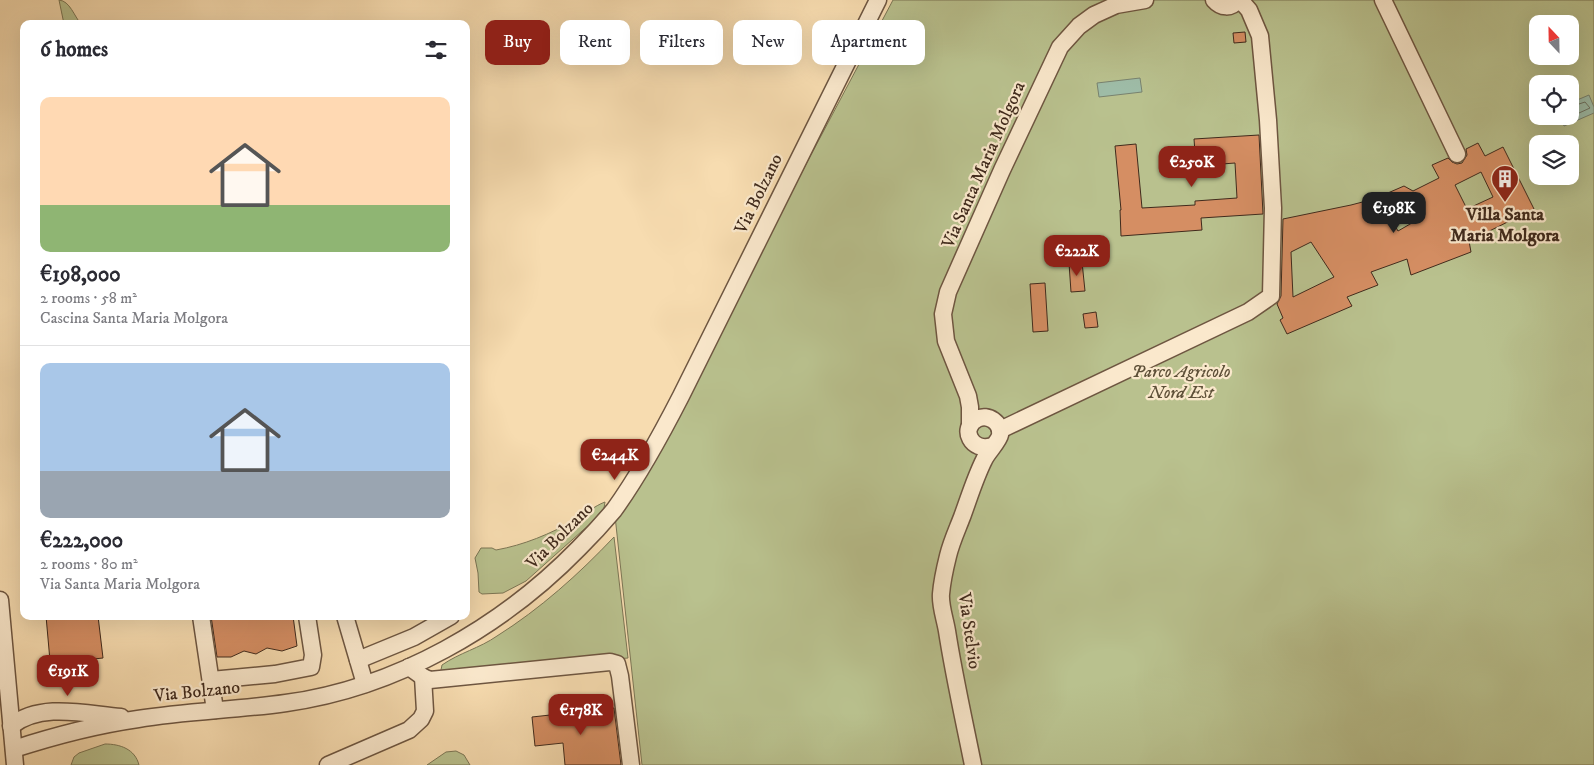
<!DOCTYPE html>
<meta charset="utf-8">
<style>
:root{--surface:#fff;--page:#f2f2f3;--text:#2b2b33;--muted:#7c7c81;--line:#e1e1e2;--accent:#8f2418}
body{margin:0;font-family:"IM FELL DW Pica",serif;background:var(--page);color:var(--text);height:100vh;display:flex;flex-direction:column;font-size:19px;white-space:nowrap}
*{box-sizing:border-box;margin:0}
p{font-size:16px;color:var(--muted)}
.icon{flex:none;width:28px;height:28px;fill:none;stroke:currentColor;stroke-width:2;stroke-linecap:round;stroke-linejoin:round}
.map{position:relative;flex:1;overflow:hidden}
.sheet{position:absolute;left:20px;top:20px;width:450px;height:600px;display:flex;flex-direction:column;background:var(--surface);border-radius:10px;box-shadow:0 5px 20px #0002}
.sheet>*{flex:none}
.top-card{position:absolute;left:485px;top:20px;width:475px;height:45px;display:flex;gap:10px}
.needle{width:32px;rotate:338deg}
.fabs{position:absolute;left:1529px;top:15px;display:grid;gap:10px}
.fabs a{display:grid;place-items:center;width:50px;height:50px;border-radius:10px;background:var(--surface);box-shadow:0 5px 20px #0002;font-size:25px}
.price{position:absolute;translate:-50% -42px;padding:0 11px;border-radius:10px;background:var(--accent);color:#fff;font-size:16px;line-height:32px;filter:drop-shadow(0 1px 2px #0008)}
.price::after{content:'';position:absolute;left:50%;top:30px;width:15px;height:11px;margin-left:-8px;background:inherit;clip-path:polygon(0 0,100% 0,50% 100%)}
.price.on{background:#222;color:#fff}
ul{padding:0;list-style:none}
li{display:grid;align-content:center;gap:10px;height:265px;padding:0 20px}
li+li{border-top:1px solid var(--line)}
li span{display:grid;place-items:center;height:155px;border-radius:10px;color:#555}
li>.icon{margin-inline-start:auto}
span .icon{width:90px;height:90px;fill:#fffc;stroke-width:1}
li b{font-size:21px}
h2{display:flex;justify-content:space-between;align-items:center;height:60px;padding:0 20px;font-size:21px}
.pill{padding:0 18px;border-radius:10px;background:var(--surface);box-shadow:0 5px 20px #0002;font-size:18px;line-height:45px}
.pill.on{background:var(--accent);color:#fff}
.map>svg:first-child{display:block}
.green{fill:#b9c18e;stroke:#7c7655;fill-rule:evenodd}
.water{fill:#9ebca7;stroke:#78826f}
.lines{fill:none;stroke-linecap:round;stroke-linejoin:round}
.shore{stroke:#6f7362;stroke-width:1}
.building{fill:#d58e63;stroke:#402a1c;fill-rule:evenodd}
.minor-casing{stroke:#6e5641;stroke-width:19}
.minor{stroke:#fae8cc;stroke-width:16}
.labels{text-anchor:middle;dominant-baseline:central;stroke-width:4.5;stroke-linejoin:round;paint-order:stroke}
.street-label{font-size:18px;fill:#402a1c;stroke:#fae8cc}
.poi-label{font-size:18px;font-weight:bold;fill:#402a1c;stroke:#fae8cc}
.park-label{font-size:18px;font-style:italic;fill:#5e5038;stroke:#fae8cc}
</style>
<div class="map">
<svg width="1594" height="765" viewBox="0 0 1594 765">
<rect width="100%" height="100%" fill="#f7dcb0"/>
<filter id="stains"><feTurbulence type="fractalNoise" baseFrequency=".004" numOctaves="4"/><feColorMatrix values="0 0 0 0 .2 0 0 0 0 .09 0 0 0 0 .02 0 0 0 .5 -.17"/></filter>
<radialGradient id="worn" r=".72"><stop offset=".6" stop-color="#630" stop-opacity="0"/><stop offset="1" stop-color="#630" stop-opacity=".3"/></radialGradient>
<!-- green -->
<g class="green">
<path d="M59,0C70,1 74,16 81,24H64Z"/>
<path d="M893,0H1594V765H642L615,516L786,202ZM1538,24H1570V56H1538ZM1538,84H1570V116H1538ZM1538,144H1570V176H1538Z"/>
<path d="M605,502L604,508L591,523L526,581L503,593L482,594L479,592L478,573L475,558L481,548H492L496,550C524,545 550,534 575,520C586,514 594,506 605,502Z"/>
<path d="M614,537L628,658L444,674L441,670L442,665C459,653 480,648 497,636C540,609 579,574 614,537Z"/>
<path d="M105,744C120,744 135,749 139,765H71L74,757L79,753Z"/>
<polygon points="456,751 464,755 470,765 427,765 446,752"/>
</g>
<!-- water -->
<g class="water">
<polygon points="1140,78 1142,92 1099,97 1097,83"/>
<polygon points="1589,95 1594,107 1594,113 1564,126 1560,116 1570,116 1570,103"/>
</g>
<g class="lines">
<!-- shore -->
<polyline class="shore" points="1565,116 1568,118 1590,108 1585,102 1570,107"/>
</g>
<!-- building -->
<g class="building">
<polygon points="1245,32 1246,42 1234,43 1233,33"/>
<polygon points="1259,135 1263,214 1201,218 1202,230 1121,236 1120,210 1121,210 1115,146 1136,144 1142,208 1195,205 1195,201 1237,198 1235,163 1196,166 1194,139"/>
<path d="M1478,143L1485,156L1503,147L1534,209L1469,241L1471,252L1411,275L1407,259L1371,272L1378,285L1347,297L1352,306L1287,334L1280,320L1283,318L1277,304L1281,296L1283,219L1351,205L1374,199L1404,186L1413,191L1439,178L1432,165L1448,158L1452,162L1457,164L1462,163L1467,155L1466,149ZM1481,172L1493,197L1467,209L1455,185ZM1413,194L1424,216L1398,231L1384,207ZM1311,242L1334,277L1293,297L1291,252Z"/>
<polygon points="1082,262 1085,291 1071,292 1069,263"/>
<polygon points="1045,283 1048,331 1033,332 1030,284"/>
<polygon points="1096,312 1098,327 1085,328 1083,314"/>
<polygon points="46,616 98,616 103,658 84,660 72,683 51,672"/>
<polygon points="211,616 293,616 297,646 282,651 267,648 256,654 244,651 231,657 217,657"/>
<polygon points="614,708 621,765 565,765 563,743 535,746 532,717"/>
</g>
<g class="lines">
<defs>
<g id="minor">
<path d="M1214,0C1221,8 1231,9 1238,0"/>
<polyline points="1383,0 1457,154"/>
<polyline points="970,426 970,407 968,396 946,341 943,314 948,292 1002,170 1060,47 1079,26 1094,15 1116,5 1145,0"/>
<polyline points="1000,430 1248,312 1271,296 1273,208 1268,120 1260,36 1249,10 1240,0"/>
<polyline points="0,600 15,765"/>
<polyline points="201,616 215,710"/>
<polyline points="345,616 365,684"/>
<polyline points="358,660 414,637 451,616"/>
<polyline points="409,667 423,677 430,680 610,662 617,664 620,676 631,765"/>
<polyline points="211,680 275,674 311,667 313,655 307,616"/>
<path d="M11,726C41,702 85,714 121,717"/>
<path d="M14,749C54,736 96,725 138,719C187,711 237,710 286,703C396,688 502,627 579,548C591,536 603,523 614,510C640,474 661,435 681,396L878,0"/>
<polyline points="328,765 409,730 421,719 425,711 423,677"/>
<path d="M973,765C964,720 954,676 947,631C945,619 940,605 941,594C942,582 945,568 948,556C951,543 957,530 962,517C969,498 975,478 984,460C987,453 999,441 1000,435C1002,423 988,413 977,419C959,428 972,453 992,446"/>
</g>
</defs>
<!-- minor casing -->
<use href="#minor" class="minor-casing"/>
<!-- minor -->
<use href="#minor" class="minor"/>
</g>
<!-- icons -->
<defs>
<symbol id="building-pin" viewBox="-11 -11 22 30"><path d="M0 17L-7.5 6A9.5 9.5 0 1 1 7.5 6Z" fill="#8f2418" stroke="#fae8cc"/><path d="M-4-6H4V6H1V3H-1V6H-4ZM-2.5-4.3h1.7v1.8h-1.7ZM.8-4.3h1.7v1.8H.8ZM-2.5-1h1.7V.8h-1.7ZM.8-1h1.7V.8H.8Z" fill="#fff"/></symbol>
</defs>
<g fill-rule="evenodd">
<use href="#building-pin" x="1489" y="163" width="32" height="43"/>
</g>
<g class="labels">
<!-- street labels -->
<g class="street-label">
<text transform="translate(984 165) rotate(-66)">Via Santa Maria Molgora</text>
<text transform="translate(759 194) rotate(-64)">Via Bolzano</text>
<text transform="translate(560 536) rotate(-45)">Via Bolzano</text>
<text transform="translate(969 631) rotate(82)">Via Stelvio</text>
<text transform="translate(197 692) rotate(-6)">Via Bolzano</text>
</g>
<!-- poi labels -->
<g class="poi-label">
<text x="1505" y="215">Villa Santa<tspan x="1505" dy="21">Maria Molgora</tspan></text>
</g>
<!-- park labels -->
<g class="park-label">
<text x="1181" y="372">Parco Agricolo<tspan x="1181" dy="21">Nord Est</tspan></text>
</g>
</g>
<rect width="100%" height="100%" filter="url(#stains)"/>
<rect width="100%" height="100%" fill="url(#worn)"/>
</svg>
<div class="fabs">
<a><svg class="needle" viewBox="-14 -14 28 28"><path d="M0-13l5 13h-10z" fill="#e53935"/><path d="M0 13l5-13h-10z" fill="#7c7c81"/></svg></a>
<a><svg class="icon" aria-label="locate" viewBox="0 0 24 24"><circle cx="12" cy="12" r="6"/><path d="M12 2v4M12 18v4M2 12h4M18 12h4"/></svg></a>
<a><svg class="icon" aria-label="layers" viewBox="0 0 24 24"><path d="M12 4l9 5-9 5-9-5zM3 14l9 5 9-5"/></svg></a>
</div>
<b class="price" style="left:1192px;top:188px">€250K</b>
<b class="price on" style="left:1394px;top:234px">€198K</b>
<b class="price" style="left:1077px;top:277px">€222K</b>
<b class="price" style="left:615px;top:481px">€244K</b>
<b class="price" style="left:68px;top:697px">€191K</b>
<b class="price" style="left:581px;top:736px">€178K</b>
<div class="top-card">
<a class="pill on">Buy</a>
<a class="pill">Rent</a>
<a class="pill">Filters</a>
<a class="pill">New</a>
<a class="pill">Apartment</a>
</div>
<section class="sheet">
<h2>6 homes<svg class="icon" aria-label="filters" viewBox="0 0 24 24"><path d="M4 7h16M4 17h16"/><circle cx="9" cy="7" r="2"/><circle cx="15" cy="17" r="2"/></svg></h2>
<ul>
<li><span style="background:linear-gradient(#ffd9b3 70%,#8fb573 0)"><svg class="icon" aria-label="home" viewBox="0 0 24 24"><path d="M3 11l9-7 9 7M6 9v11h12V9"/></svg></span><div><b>€198,000</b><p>2 rooms · 58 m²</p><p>Cascina Santa Maria Molgora</p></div></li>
<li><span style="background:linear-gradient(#a9c7e8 70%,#9aa5b1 0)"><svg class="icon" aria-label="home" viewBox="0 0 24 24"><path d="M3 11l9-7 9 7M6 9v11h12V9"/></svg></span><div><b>€222,000</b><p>2 rooms · 80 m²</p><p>Via Santa Maria Molgora</p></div></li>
</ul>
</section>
</div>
